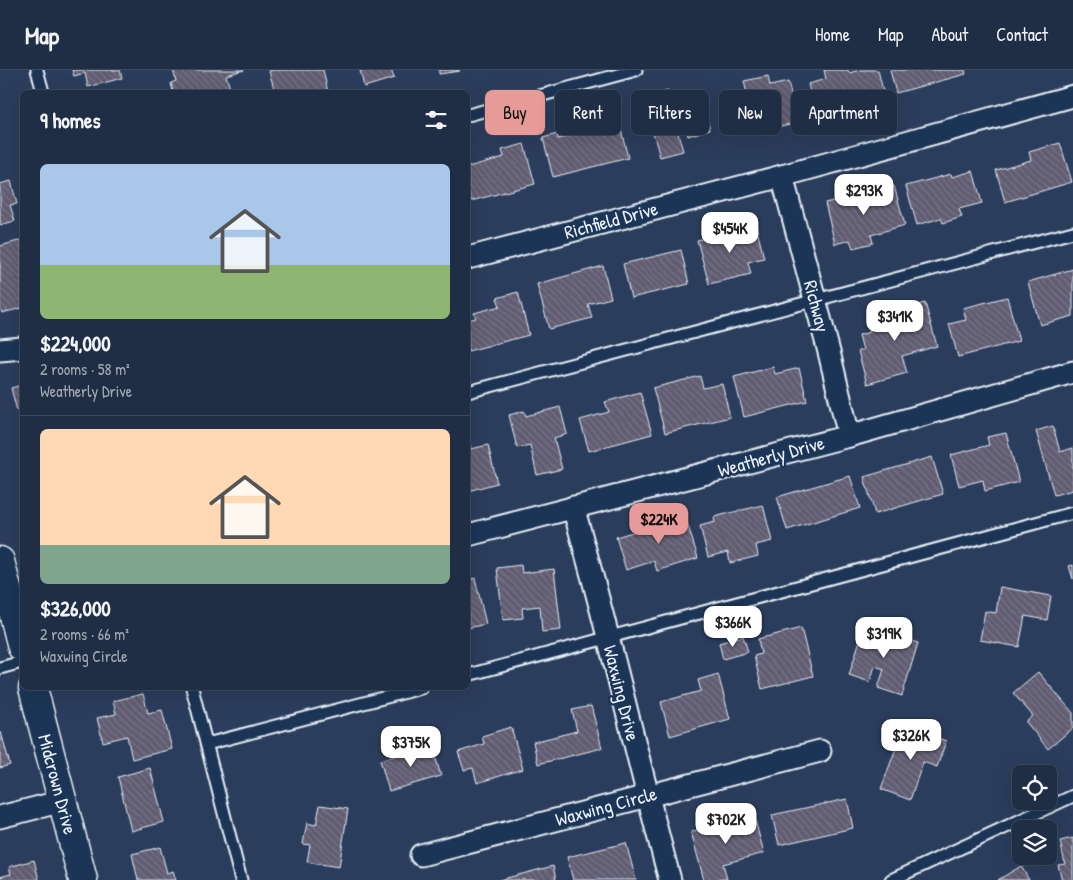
<!DOCTYPE html>
<meta charset="utf-8">
<style>
:root{--surface:#202e45;--page:#2d3a50;--text:#f1f3f6;--muted:#a2a8b3;--line:#3d4a5e;--accent:#e69b98}
body{margin:0;font-family:"Patrick Hand",sans-serif;background:var(--page);color:var(--text);height:100vh;display:flex;flex-direction:column;font-size:19px;white-space:nowrap}
*{box-sizing:border-box;margin:0}
p{font-size:16px;color:var(--muted)}
.icon{flex:none;width:28px;height:28px;fill:none;stroke:currentColor;stroke-width:2;stroke-linecap:round;stroke-linejoin:round}
.map{position:relative;flex:1;overflow:hidden}
.drawer{position:absolute;left:20px;top:20px;width:450px;height:600px;display:flex;flex-direction:column;background:var(--surface);border-radius:8px;box-shadow:0 5px 20px #0002,0 0 0 1px var(--line)}
.drawer>*{flex:none}
.banner{position:absolute;left:485px;top:20px;width:475px;height:45px;display:flex;gap:10px}
.controls{position:absolute;left:1012px;top:695px;display:grid;gap:10px}
.controls a{display:grid;place-items:center;width:45px;height:45px;border-radius:8px;background:var(--surface);box-shadow:0 5px 20px #0002,0 0 0 1px var(--line);font-size:25px}
.price{position:absolute;translate:-50% -42px;padding:0 11px;border-radius:10px;background:#fff;color:#222;font-size:16px;line-height:32px;filter:drop-shadow(0 1px 2px #0008)}
.price::after{content:'';position:absolute;left:50%;top:30px;width:15px;height:11px;margin-left:-8px;background:inherit;clip-path:polygon(0 0,100% 0,50% 100%)}
.price.active{background:var(--accent);color:#111}
ul{padding:0;list-style:none}
li{display:grid;align-content:center;gap:10px;height:265px;padding:0 20px}
li+li{border-top:1px solid var(--line)}
li span{display:grid;place-items:center;height:155px;border-radius:8px;color:#555}
li>.icon{margin-inline-start:auto}
span .icon{width:90px;height:90px;fill:#fffc;stroke-width:1}
li b{font-size:21px}
h2{display:flex;justify-content:space-between;align-items:center;height:60px;padding:0 20px;font-size:21px}
.chip{padding:0 18px;border-radius:8px;background:var(--surface);box-shadow:0 5px 20px #0002,0 0 0 1px var(--line);font-size:18px;line-height:45px}
.chip.active{background:var(--accent);color:#111}
header{display:flex;align-items:center;gap:30px;box-sizing:border-box;height:70px;padding:0 25px;background:var(--surface);border-bottom:1px solid var(--line)}
header strong{font-size:24px}
nav{display:flex;gap:28px;margin-inline-start:auto;font-size:18px}
.map>svg:first-child{display:block}
.building{fill:url(#building-back-hatch);stroke:#e8f1f8}
.lines{fill:none;stroke-linecap:round;stroke-linejoin:round}
.service-casing{stroke:#e8f1f8;stroke-width:15}
.minor-casing{stroke:#e8f1f8;stroke-width:25}
.tertiary-casing{stroke:#e8f1f8;stroke-width:31}
.service{stroke:#1d3557;stroke-width:11}
.minor{stroke:#1d3557;stroke-width:21}
.tertiary{stroke:#1d3557;stroke-width:28}
.labels{text-anchor:middle;dominant-baseline:central;stroke-width:5;stroke-linejoin:round;paint-order:stroke}
.street-label{font-size:19px;fill:#e8f1f8;stroke:#1d3557}
</style>
<header>
<strong>Map</strong>
<nav><a>Home</a><a>Map</a><a>About</a><a>Contact</a></nav>
</header>
<div class="map">
<svg width="1073" height="810" viewBox="0 0 1073 810">
<defs>
<pattern id="building-back-hatch" width="6" height="6" patternUnits="userSpaceOnUse" patternTransform="scale(1.25)"><rect width="6" height="6" fill="#615c71"/><path d="M-1 5l2 2M0 0l6 6M5-1l2 2" fill="none" stroke="#787486"/></pattern>
</defs>
<rect width="100%" height="100%" fill="#2b3d5c"/>
<filter id="ink" filterUnits="userSpaceOnUse"><feTurbulence type="fractalNoise" baseFrequency=".02" numOctaves="2"/><feDisplacementMap in="SourceGraphic" scale="10" xChannelSelector="R" yChannelSelector="G"/><feConvolveMatrix kernelMatrix="1 2 1 2 8 2 1 2 1" color-interpolation-filters="sRGB"/></filter>
<g filter="url(#ink)">
<!-- building -->
<g class="building">
<polygon points="72,0 120,0 122,8 88,17 85,3 74,6"/>
<polygon points="173,0 244,0 226,5 231,22 173,22 171,13 176,11"/>
<polygon points="273,0 323,0 328,22 275,22 269,1"/>
<polygon points="360,0 391,0 394,8 364,17"/>
<polygon points="439,0 459,0 460,1 439,4"/>
<polygon points="824,0 848,0 849,3 860,0 878,0 885,29 816,46 808,14 826,9"/>
<polygon points="890,0 965,0 966,4 896,23"/>
<polygon points="768,6 770,16 788,12 798,52 773,58 771,49 728,60 720,31 747,24 744,11"/>
<polygon points="668,21 671,31 699,23 710,59 688,66 685,53 676,56 683,81 660,87 643,27"/>
<polygon points="617,43 628,88 553,107 543,68 557,64 558,69 581,63 578,53"/>
<polygon points="1060,73 1072,112 1005,132 996,100 1031,90 1029,82"/>
<polygon points="524,74 535,114 471,131 468,119 468,97 504,87 502,80"/>
<polygon points="973,101 982,133 959,139 962,147 943,153 941,148 917,155 906,116 951,104 952,107"/>
<polygon points="11,111 17,134 10,135 15,151 0,155 0,114"/>
<polygon points="894,116 905,155 871,165 873,173 853,178 850,170 835,174 825,133"/>
<polygon points="756,156 764,188 748,192 751,204 709,214 697,170"/>
<polygon points="22,170 22,238 2,243 0,237 0,176"/>
<polygon points="681,180 689,214 631,228 623,194"/>
<polygon points="603,196 611,228 588,234 592,248 549,259 537,214"/>
<polygon points="1073,199 1073,246 1040,255 1028,212"/>
<polygon points="518,222 529,265 468,281 468,250 476,248 474,243 500,236 497,228"/>
<polygon points="1007,227 1019,271 958,287 949,254 966,250 963,238"/>
<polygon points="925,233 937,276 902,286 907,303 867,314 858,281 863,280 859,265 870,262 866,250"/>
<polygon points="773,297 775,304 799,298 807,331 744,347 734,307"/>
<polygon points="700,306 703,318 722,314 730,347 665,363 653,318"/>
<polygon points="22,315 22,339 17,341 11,318"/>
<polygon points="640,322 652,364 589,381 580,350 609,342 605,332"/>
<polygon points="560,337 567,364 554,368 562,399 537,405 530,375 517,378 509,345 524,341 526,346"/>
<polygon points="1053,356 1060,382 1073,378 1073,420 1054,425 1036,361"/>
<polygon points="1006,363 1019,412 985,421 983,410 959,416 951,385 989,375 987,367"/>
<polygon points="468,369 471,379 488,375 497,413 468,421"/>
<polygon points="932,387 943,424 875,444 864,407"/>
<polygon points="850,406 860,438 787,460 777,427"/>
<polygon points="763,435 772,471 756,475 758,486 730,493 728,482 708,487 700,456 715,452 714,447"/>
<polygon points="685,446 698,488 657,501 654,491 626,500 616,467"/>
<polygon points="521,495 522,503 554,499 561,560 542,562 540,536 522,538 523,548 503,550 497,498"/>
<polygon points="1073,495 1073,509 1069,496"/>
<polygon points="475,508 486,554 468,558 468,510"/>
<polygon points="1000,517 1051,526 1047,550 1025,546 1019,577 980,570 985,541 996,543"/>
<polygon points="865,554 889,562 885,573 895,576 898,567 918,573 902,626 878,618 884,599 875,596 870,612 849,605"/>
<polygon points="801,558 813,606 762,619 754,586 761,584 758,569"/>
<polygon points="743,566 748,582 723,589 719,573"/>
<polygon points="1038,602 1073,643 1073,658 1048,679 1026,652 1033,646 1013,623"/>
<polygon points="718,604 730,649 670,666 661,632 701,621 698,610"/>
<polygon points="143,624 148,643 162,640 172,679 132,689 127,666 103,672 97,648 116,644 113,631"/>
<polygon points="591,636 602,678 538,694 533,672 577,661 572,640"/>
<polygon points="904,656 946,671 937,697 923,692 910,730 881,719"/>
<polygon points="511,657 523,699 477,713 473,698 464,700 458,682 484,674 482,666"/>
<polygon points="0,662 1,662 10,695 0,698"/>
<polygon points="432,675 441,706 389,721 380,690"/>
<polygon points="150,698 164,752 131,761 118,707"/>
<polygon points="847,729 853,758 779,775 772,745"/>
<polygon points="320,735 348,739 339,797 307,792 310,775 303,774 307,753 316,755"/>
<polygon points="753,743 764,783 723,794 727,809 704,810 691,762 709,757 708,755"/>
<polygon points="1073,768 1073,810 1062,810 1058,795 1065,794 1060,771"/>
<polygon points="626,773 636,810 573,810 567,787"/>
<polygon points="160,777 167,803 173,801 176,810 138,810 132,784"/>
<polygon points="34,790 39,810 0,810 0,807 11,804 9,797"/>
<polygon points="553,796 556,810 499,810"/>
<polygon points="1021,796 1029,810 998,810"/>
</g>
<g class="lines">
<defs>
<g id="service">
<polyline points="37,0 43,22"/>
<polyline points="468,45 636,0"/>
<polyline points="468,322 1073,162"/>
<polyline points="0,598 22,592"/>
<polyline points="468,605 1073,443"/>
<polyline points="192,618 241,810"/>
<polyline points="207,674 421,618"/>
<polyline points="891,810 1073,726"/>
</g>
<g id="minor">
<polyline points="782,106 829,282 849,366"/>
<polyline points="468,188 782,106 1073,26"/>
<polyline points="0,280 22,278"/>
<path d="M573,437C609,560 636,686 670,810"/>
<polyline points="468,465 849,366 1073,302"/>
<polyline points="0,747 63,731"/>
<polyline points="421,785 820,681"/>
</g>
<g id="tertiary">
<polyline points="0,491 22,577"/>
<polyline points="33,618 83,810"/>
</g>
</defs>
<!-- service casing -->
<use href="#service" class="service-casing"/>
<!-- minor casing -->
<use href="#minor" class="minor-casing"/>
<!-- tertiary casing -->
<use href="#tertiary" class="tertiary-casing"/>
<!-- service -->
<use href="#service" class="service"/>
<!-- minor -->
<use href="#minor" class="minor"/>
<!-- tertiary -->
<use href="#tertiary" class="tertiary"/>
</g>
</g>
<g class="labels">
<!-- street labels -->
<g class="street-label">
<text transform="translate(611 150) rotate(-15)">Richfield Drive</text>
<text transform="translate(817 236) rotate(75)">Richway</text>
<text transform="translate(771 386) rotate(-15)">Weatherly Drive</text>
<text transform="translate(622 623) rotate(76)">Waxwing Drive</text>
<text transform="translate(58 714) rotate(75)">Midcrown Drive</text>
<text transform="translate(606 736) rotate(-15)">Waxwing Circle</text>
</g>
</g>
</svg>
<div class="controls">
<a><svg class="icon" aria-label="locate" viewBox="0 0 24 24"><circle cx="12" cy="12" r="6"/><path d="M12 2v4M12 18v4M2 12h4M18 12h4"/></svg></a>
<a><svg class="icon" aria-label="layers" viewBox="0 0 24 24"><path d="M12 4l9 5-9 5-9-5zM3 14l9 5 9-5"/></svg></a>
</div>
<b class="price" style="left:864px;top:146px">$293K</b>
<b class="price" style="left:730px;top:184px">$454K</b>
<b class="price" style="left:895px;top:272px">$341K</b>
<b class="price active" style="left:659px;top:475px">$224K</b>
<b class="price" style="left:733px;top:578px">$366K</b>
<b class="price" style="left:884px;top:589px">$319K</b>
<b class="price" style="left:911px;top:691px">$326K</b>
<b class="price" style="left:411px;top:698px">$375K</b>
<b class="price" style="left:726px;top:775px">$702K</b>
<div class="banner">
<a class="chip active">Buy</a>
<a class="chip">Rent</a>
<a class="chip">Filters</a>
<a class="chip">New</a>
<a class="chip">Apartment</a>
</div>
<section class="drawer">
<h2>9 homes<svg class="icon" aria-label="filters" viewBox="0 0 24 24"><path d="M4 7h16M4 17h16"/><circle cx="9" cy="7" r="2"/><circle cx="15" cy="17" r="2"/></svg></h2>
<ul>
<li><span style="background:linear-gradient(#a9c7e8 65%,#8fb573 0)"><svg class="icon" aria-label="home" viewBox="0 0 24 24"><path d="M3 11l9-7 9 7M6 9v11h12V9"/></svg></span><div><b>$224,000</b><p>2 rooms · 58 m²</p><p>Weatherly Drive</p></div></li>
<li><span style="background:linear-gradient(#ffd9b3 75%,#7fa58c 0)"><svg class="icon" aria-label="home" viewBox="0 0 24 24"><path d="M3 11l9-7 9 7M6 9v11h12V9"/></svg></span><div><b>$326,000</b><p>2 rooms · 66 m²</p><p>Waxwing Circle</p></div></li>
</ul>
</section>
</div>
